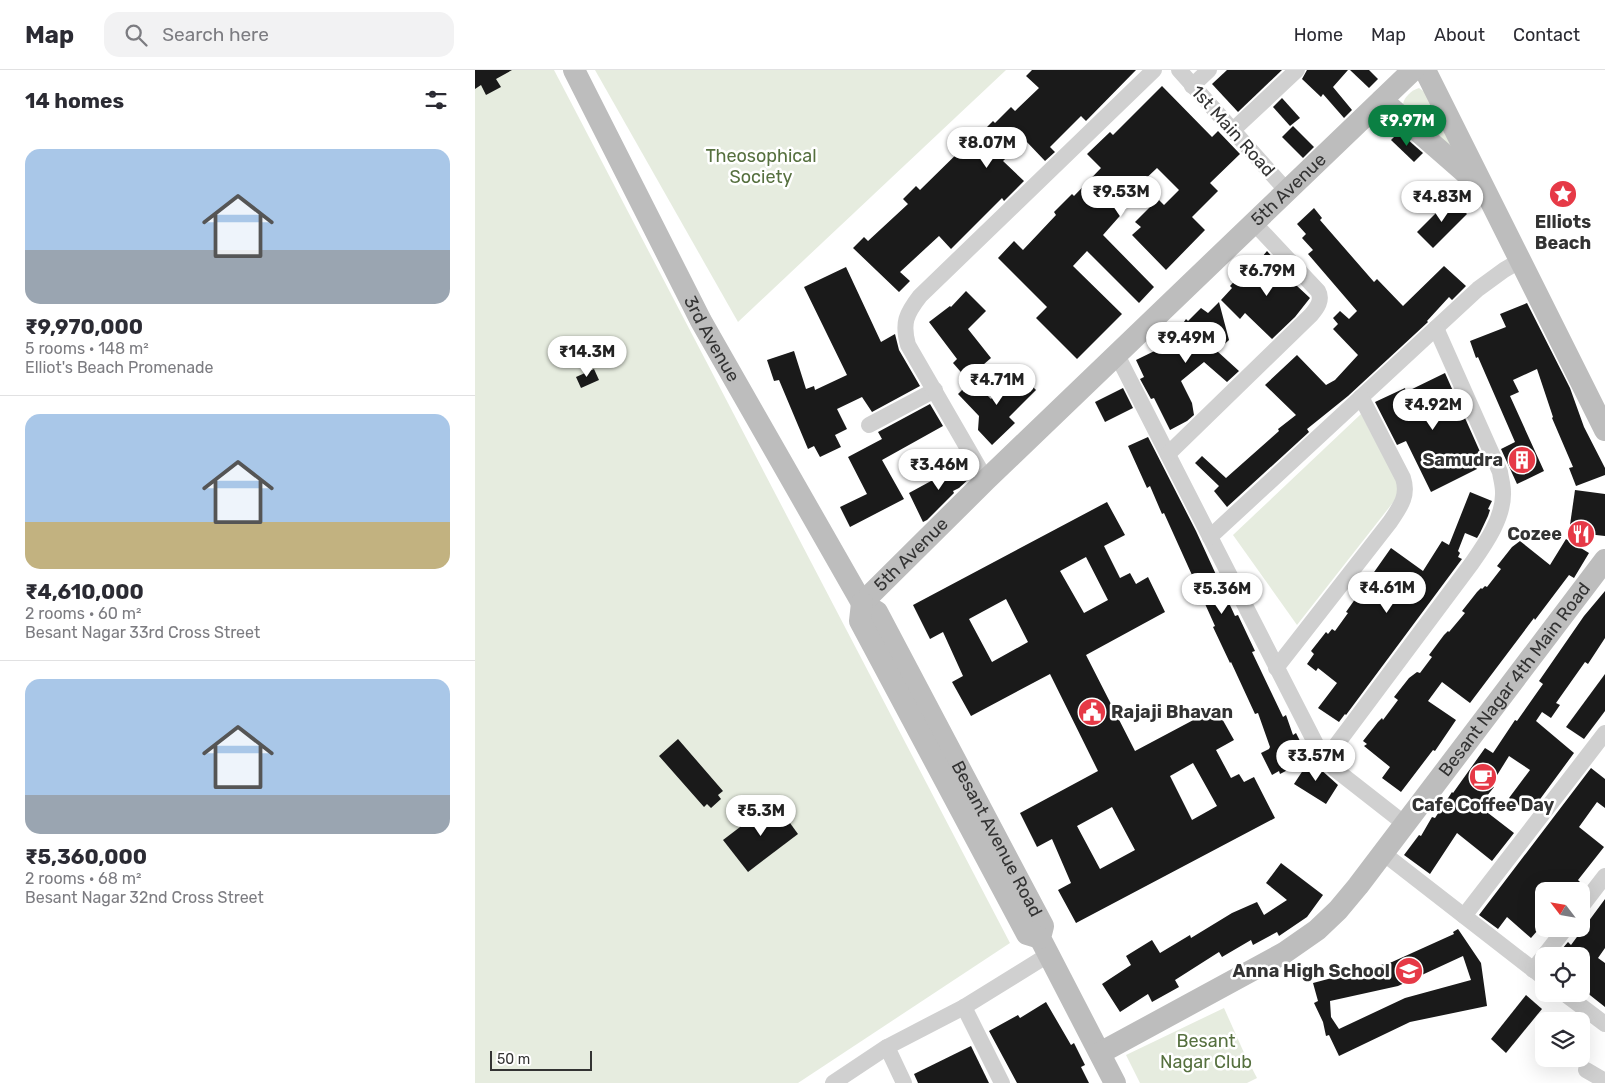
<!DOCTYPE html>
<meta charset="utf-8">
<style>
:root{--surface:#fff;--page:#f2f2f3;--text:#2b2b33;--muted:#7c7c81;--line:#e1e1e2;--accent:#0b8043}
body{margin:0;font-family:Rubik,sans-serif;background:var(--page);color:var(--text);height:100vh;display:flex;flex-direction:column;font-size:19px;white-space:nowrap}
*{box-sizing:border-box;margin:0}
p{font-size:16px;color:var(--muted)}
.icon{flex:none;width:28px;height:28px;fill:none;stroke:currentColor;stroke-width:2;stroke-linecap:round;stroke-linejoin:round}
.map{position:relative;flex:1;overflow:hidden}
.details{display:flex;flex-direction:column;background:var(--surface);width:475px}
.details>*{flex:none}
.needle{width:32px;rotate:301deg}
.fabs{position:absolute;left:1060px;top:812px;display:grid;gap:10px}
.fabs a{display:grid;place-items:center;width:55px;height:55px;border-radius:10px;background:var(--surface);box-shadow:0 5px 20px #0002;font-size:25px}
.scale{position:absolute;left:15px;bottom:12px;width:102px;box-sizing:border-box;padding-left:5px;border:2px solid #333;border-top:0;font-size:14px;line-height:18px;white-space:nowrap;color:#333;-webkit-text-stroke:4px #fff;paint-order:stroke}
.price{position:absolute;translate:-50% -42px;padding:0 11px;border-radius:18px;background:#fff;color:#222;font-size:16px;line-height:32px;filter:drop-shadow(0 1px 2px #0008)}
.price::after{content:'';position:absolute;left:50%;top:30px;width:15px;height:11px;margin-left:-8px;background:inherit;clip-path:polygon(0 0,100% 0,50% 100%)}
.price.on{background:var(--accent);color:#fff}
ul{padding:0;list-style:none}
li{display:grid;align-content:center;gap:10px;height:265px;padding:0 25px}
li+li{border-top:1px solid var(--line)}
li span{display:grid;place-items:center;height:155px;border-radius:15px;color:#555}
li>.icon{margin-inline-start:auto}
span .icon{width:90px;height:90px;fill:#fffc;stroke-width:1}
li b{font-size:21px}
h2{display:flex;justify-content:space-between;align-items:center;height:60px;padding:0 25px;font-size:21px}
header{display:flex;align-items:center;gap:30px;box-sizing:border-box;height:70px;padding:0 25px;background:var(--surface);border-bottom:1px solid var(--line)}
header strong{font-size:24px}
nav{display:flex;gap:28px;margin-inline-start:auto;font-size:18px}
.search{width:350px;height:45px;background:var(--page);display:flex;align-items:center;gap:12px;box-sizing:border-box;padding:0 18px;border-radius:15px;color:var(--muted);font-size:19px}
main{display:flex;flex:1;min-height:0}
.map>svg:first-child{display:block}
.green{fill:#e6ecdf}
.building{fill:#1a1a1a;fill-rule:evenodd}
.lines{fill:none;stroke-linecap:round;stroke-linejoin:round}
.street{stroke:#d0d0d0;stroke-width:16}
.secondary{stroke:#bdbdbd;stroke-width:22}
.labels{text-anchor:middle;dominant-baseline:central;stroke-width:5;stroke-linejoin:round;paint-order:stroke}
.street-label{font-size:18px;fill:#333;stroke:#fff}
.park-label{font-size:18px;fill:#56703f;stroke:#fff}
.poi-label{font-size:18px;font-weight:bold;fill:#333;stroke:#fff;text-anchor:end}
</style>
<header>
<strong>Map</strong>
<div class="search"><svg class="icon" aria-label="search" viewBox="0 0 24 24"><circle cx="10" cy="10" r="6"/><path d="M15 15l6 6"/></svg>Search here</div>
<nav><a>Home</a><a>Map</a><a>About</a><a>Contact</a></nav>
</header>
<main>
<section class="details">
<h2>14 homes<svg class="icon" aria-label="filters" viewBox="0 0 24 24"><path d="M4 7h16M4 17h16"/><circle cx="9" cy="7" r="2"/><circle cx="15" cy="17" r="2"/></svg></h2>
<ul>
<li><span style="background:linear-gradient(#a9c7e8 65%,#9aa5b1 0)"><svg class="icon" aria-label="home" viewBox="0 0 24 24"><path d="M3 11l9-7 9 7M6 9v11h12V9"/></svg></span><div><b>₹9,970,000</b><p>5 rooms · 148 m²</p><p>Elliot's Beach Promenade</p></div></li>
<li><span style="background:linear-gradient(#a9c7e8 70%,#c2b280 0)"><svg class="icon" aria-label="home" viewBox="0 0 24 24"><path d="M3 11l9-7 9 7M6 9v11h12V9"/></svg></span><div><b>₹4,610,000</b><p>2 rooms · 60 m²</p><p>Besant Nagar 33rd Cross Street</p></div></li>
<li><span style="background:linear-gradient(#a9c7e8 75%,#9aa5b1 0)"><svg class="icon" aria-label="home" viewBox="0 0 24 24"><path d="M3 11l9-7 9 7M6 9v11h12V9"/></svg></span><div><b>₹5,360,000</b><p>2 rooms · 68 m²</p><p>Besant Nagar 32nd Cross Street</p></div></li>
</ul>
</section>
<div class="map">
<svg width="1130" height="1013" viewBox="0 0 1130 1013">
<rect width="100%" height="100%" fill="#fff"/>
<!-- green -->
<g class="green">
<polygon points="0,0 79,0 535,873 323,1013 0,1013"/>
<polygon points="120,0 531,0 263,252"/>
<path d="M944,18L951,23L986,86L928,34C929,27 937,20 944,18Z"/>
<polygon points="886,344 927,421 822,555 758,465"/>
<polygon points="749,938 770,985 782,1008 772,1013 665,1013 651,985"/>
</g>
<!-- building -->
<g class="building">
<polygon points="0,0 37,0 21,9 26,17 11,25 6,15 0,19"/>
<polygon points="557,0 661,0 611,51 606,46 575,77 580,82 570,91 550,70 528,91 549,111 529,131 527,128 476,179 464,166 425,202 435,211 424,222 378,178 389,167 393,171 433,134 428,129 441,116 445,120 500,66 502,67 518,51 520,53 536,37 540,41 564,18 551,6"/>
<polygon points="752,0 807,0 763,42 737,14"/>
<polygon points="832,0 873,0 858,17 877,40 869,48 848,24 846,27 827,9"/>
<polygon points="875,0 894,0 903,9 894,18"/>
<polygon points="687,16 737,67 743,61 765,84 735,113 743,121 717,147 730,160 691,200 657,165 666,157 660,152 683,129 689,135 704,120 682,98 645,133 651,139 628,165 679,217 664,233 612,181 598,196 647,244 602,289 561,248 572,237 523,188 539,171 548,180 581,145 579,142 597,124 599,126 626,98 612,84 635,62 638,65"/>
<polygon points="807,28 825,48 815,56 798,37"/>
<polygon points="818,56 839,77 828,88 807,67"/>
<polygon points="924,62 948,83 939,92 916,70"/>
<polygon points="976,128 992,144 958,178 942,162"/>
<polygon points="839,138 847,148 845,150 899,212 902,209 928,236 969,196 991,216 977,230 974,227 952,251 953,252 873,326 832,359 834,362 752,437 739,421 744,416 720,393 727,386 751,408 804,361 803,359 821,345 790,315 822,285 851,315 860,310 883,285 858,259 863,254 858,248 865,241 874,249 882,241 833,184 838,180 827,168 831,164 822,154"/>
<polygon points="792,181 810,201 808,203 835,228 820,247 797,269 770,243 765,249 746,230 757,218 755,216 764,206 769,211 784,195 782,193"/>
<polygon points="371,197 406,272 420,264 424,280 445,316 397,342 387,327 362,339 372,359 360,365 366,377 345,387 339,376 333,379 304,310 299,311 292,290 319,281 331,319 339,316 340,320 372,305 329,217"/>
<polygon points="491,221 511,241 493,259 516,288 492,309 478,293 482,289 454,252 475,236 476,237"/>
<polygon points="744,232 754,270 742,281 764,301 752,312 729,292 706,311 717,333 719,345 712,351 695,360 679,328 676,329 665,309 669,307 661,290 702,270 700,265 711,249 713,251 726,238 733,243"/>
<polygon points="1052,233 1095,318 1109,357 1130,398 1130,405 1101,416 1094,398 1098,397 1077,348 1078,347 1062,299 1038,310 1044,322 1035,326 1069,401 1042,414 1026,379 1040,372 1003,287 1001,288 995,271 1031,257 1025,244"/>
<polygon points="119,299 124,310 106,318 101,307"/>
<polygon points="543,302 561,320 534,347 540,353 517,375 503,360 504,346 483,324 497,310 516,329"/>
<polygon points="970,303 1010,393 1001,397 1002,399 956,422 931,371 922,375 900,332 930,318 931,322"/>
<polygon points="648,318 658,338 630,352 620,332"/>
<polygon points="455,334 468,356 407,390 429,429 375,457 365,437 392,424 373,387 407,369 403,362"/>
<polygon points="673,367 721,461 760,546 763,545 780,581 777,582 808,647 811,645 818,665 821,663 834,689 805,704 804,701 797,705 786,683 794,679 795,677 783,643 780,644 756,592 755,593 738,557 740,556 689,443 687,444 675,416 672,418 653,376"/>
<polygon points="489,393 497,406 484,418 478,421 479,423 452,450 448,452 434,423"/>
<polygon points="1100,420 1130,424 1130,466 1094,462"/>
<polygon points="995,422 1017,431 1013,439 1015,440 1013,446 1005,463 1002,468 990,463 983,481 985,483 983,487 987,489 984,493 871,645 870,644 864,652 843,638 862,613 843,598 841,601 832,594 839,584 836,581 851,562 853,564 857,559 860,561 873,543 871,542 916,478 948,501 967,471 974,475"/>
<path d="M632,432L650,465L629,476L645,508L655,503L661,514L673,507L690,542L611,585L660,681L741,638L759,670L741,680L756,708L764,704L769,712L779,707L800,748L601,853L583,820L596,813L577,769L562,777L545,743L623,701L575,604L496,646L477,612L488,606L468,562L455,569L438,535ZM611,487L633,530L609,543L585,501ZM531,529L553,572L517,592L494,549ZM718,693L742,736L717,750L695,706ZM637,737L660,780L625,799L602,756Z"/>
<polygon points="1091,469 1114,483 1099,508 1094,505 1060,550 1059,548 995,633 967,612 953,631 981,650 960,681 958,680 926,722 907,708 915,697 889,676 892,674 888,671 903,652 907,648 908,650 923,630 919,627 934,608 942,602 945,603 957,587 954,585 969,565 973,561 974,562 990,543 987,541 1002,522 1006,518 1007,519 1010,516 1012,517 1026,499 1022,496 1037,477 1045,471 1075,495"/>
<polygon points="1130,521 1130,568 1113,594 1110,592 1081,633 1085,635 1076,648 1067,642 1061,651 1099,683 1063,732 1053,742 1034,728 1055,700 1034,686 1016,715 1019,717 1004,736 1039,763 1017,791 982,763 955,804 929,785 944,765 946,766 957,747 960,748 977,722 978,723 1010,678 1018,683 1040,650 1042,651 1068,614 1064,611 1109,546"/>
<polygon points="1130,604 1130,641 1109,669 1091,657"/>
<polygon points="203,669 248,721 243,725 246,729 236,738 232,734 229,737 184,686"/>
<polygon points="836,688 844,698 863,715 851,734 819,714"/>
<polygon points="1116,698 1130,709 1130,738 1122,732 1104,757 1129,777 1103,810 1105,812 1098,821 1069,821 1069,853 1056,868 1032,847 1023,859 1004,845"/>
<polygon points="299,731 323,764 273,802 248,770"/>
<polygon points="806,793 848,825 832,847 804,866 802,862 778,875 776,870 747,887 744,882 700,910 704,917 677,932 673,924 645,942 627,914 656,895 651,886 677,870 685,883 715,865 716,868 757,843 782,832 789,845 812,830 791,813"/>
<polygon points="1130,829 1130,878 1123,888 1130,893 1130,937 1106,918 1106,886 1081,886 1093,872 1096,875"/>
<path d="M983,859L1006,893L1012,936L935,952L864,986L854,965L851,966L848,952L839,933L843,931L838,913L917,892L979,864L978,862ZM988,886L996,910L930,928L864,959L856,947L855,931L923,916Z"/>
<polygon points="1051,925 1067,939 1031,983 1016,969"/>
<polygon points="571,932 596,975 599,973 610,995 606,997 614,1013 542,1013 514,961 543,945 545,948"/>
<polygon points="496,976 514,1013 443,1013 439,1004"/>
</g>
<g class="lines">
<!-- street -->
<g class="street">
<polyline points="704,0 812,121"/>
<polyline points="717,16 734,0"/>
<polyline points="758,60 822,0"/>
<polyline points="642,285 846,684 861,700 930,754"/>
<polyline points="394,355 460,320"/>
<path d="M693,384L836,245C842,238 848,230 843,221L779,153"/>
<path d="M511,410L433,275C427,253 431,244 445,226L679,0"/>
<polyline points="735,467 1003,219 1029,200 1046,190"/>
<path d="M801,598L915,452C925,437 934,426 928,408L886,327"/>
<path d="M850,690L997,493C1011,473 1029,447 1028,422C1028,415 1026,409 1025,402L961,258"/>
<polyline points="908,783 1069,908"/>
<polyline points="1106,837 1130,806"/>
<polyline points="989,846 1130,663"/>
<polyline points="1058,900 1090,859"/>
<polyline points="1090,924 1130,954"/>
<polyline points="489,937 527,1013"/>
<polyline points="412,977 429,1013"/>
<polyline points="1111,1000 1130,1011"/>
<polyline points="358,1013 412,977 489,937 573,885"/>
</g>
<!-- secondary -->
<g class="secondary">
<path id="s1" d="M99,0L226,251L387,533L402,542L568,856L565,868L640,1013"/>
<polyline points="950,0 1130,360"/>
<polyline points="907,30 1002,113"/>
<path id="s2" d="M387,533L511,410L938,0"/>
<polyline points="387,533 385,551 552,864 565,868"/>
<path id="s3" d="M625,983L809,883L842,860L863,840L883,816L1130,490"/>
</g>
</g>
<!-- icons -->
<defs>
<symbol id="sight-disc" viewBox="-11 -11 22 22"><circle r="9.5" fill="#e63946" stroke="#fff"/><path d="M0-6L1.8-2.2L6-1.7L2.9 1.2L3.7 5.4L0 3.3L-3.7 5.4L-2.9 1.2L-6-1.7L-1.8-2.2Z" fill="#fff"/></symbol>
<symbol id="building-disc" viewBox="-11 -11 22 22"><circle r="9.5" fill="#e63946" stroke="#fff"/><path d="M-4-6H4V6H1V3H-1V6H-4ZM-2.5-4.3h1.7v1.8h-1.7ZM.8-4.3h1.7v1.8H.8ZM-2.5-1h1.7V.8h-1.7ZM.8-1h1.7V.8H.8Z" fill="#fff"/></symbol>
<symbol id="restaurant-disc" viewBox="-11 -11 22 22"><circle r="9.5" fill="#e63946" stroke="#fff"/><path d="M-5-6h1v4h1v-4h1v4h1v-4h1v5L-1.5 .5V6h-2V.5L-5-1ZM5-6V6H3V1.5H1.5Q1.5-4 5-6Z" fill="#fff"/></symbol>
<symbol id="civic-disc" viewBox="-11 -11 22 22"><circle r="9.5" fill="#e63946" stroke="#fff"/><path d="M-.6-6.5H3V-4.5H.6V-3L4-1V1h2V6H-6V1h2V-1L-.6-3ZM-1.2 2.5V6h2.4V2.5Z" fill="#fff"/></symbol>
<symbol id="cafe-disc" viewBox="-11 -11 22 22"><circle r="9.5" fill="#e63946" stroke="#fff"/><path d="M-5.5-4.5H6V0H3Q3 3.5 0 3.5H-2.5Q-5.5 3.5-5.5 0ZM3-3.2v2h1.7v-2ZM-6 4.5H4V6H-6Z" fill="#fff"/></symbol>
<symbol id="school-disc" viewBox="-11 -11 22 22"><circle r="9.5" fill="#e63946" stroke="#fff"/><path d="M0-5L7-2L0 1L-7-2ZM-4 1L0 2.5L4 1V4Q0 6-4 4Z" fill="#fff"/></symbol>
</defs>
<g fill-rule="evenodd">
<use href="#sight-disc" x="1072" y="108" width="32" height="32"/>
<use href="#building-disc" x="1031" y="374" width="32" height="32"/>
<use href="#restaurant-disc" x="1090" y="448" width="32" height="32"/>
<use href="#civic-disc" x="601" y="626" width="32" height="32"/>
<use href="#cafe-disc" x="992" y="691" width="32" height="32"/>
<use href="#school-disc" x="918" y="885" width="32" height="32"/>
</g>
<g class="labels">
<!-- street labels -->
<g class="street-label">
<text transform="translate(758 61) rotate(48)">1st Main Road</text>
<text stroke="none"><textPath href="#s2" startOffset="594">5th Avenue</textPath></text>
<text stroke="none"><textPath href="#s1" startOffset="302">3rd Avenue</textPath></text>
<text stroke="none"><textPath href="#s2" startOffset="69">5th Avenue</textPath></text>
<text stroke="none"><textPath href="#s3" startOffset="569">Besant Nagar 4th Main Road</textPath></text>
<text stroke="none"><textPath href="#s1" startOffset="880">Besant Avenue Road</textPath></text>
</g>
<!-- park labels -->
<g class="park-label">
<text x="286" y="86">Theosophical<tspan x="286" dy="21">Society</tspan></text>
<text x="731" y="971">Besant<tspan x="731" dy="21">Nagar Club</tspan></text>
</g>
<!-- poi labels -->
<g class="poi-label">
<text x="1088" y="152" text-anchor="middle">Elliots<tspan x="1088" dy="21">Beach</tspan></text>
<text x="1028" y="390">Samudra</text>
<text x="1087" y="464">Cozee</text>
<text x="636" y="642" text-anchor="start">Rajaji Bhavan</text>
<text x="1008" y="735" text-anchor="middle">Cafe Coffee Day</text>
<text x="915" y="901">Anna High School</text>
</g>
</g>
</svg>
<div class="fabs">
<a><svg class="needle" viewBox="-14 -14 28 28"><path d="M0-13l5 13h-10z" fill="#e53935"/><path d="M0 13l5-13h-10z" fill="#7c7c81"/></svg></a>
<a><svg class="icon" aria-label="locate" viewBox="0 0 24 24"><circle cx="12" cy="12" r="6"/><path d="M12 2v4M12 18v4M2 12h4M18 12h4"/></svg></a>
<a><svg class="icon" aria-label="layers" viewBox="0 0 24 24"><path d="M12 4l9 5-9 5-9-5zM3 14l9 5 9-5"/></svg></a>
</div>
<div class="scale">50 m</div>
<b class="price on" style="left:932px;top:77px">₹9.97M</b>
<b class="price" style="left:512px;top:99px">₹8.07M</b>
<b class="price" style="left:646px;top:148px">₹9.53M</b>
<b class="price" style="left:967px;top:153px">₹4.83M</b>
<b class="price" style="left:792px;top:227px">₹6.79M</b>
<b class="price" style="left:711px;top:294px">₹9.49M</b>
<b class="price" style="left:112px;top:308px">₹14.3M</b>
<b class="price" style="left:522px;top:336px">₹4.71M</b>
<b class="price" style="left:958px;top:361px">₹4.92M</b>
<b class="price" style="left:464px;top:421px">₹3.46M</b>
<b class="price" style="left:912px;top:544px">₹4.61M</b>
<b class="price" style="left:747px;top:545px">₹5.36M</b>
<b class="price" style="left:841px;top:712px">₹3.57M</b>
<b class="price" style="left:286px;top:767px">₹5.3M</b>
</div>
</main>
